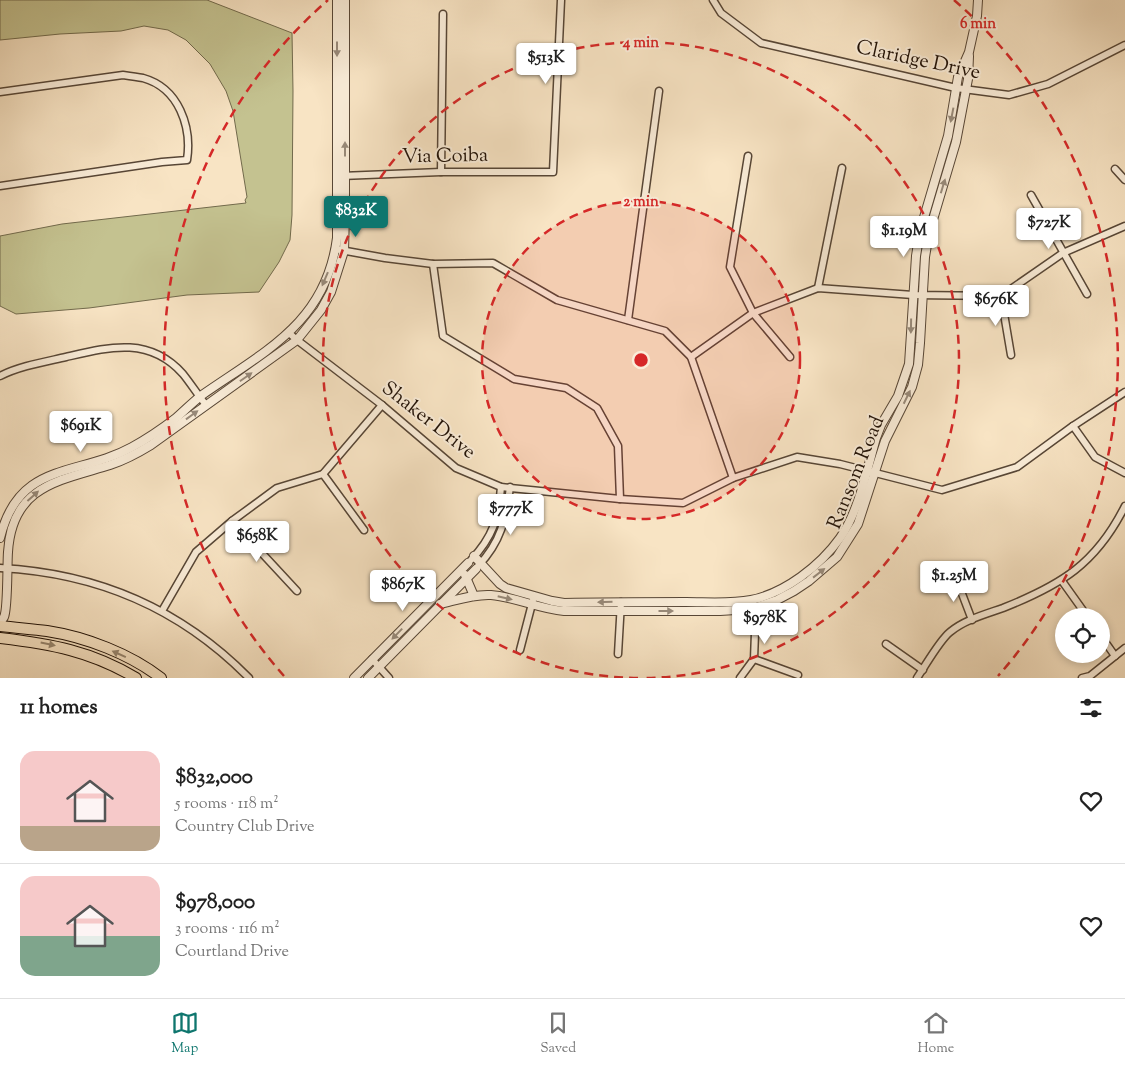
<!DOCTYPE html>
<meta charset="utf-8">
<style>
:root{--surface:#fff;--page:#f2f2f2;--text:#222;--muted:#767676;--line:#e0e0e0;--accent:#0f766e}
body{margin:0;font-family:"Sorts Mill Goudy",serif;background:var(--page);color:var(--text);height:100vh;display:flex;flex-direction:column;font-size:19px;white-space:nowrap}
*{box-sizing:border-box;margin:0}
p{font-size:16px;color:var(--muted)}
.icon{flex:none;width:28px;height:28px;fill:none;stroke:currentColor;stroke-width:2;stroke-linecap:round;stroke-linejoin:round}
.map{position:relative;height:678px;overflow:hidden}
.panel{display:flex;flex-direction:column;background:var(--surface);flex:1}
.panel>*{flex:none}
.tools{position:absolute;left:1055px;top:608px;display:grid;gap:10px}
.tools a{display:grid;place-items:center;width:55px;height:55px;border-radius:50%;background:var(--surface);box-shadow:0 2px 8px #0003;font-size:25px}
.price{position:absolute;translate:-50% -42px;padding:0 11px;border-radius:5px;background:#fff;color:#222;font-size:16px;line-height:32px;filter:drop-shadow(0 1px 2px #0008)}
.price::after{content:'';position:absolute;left:50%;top:30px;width:15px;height:11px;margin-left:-8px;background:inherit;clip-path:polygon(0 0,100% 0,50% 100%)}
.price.selected{background:var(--accent);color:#fff}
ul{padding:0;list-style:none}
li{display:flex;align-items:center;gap:15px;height:125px;padding:0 20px}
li+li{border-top:1px solid var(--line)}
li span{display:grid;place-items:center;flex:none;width:140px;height:100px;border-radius:15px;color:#555}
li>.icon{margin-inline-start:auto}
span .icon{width:60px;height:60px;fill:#fffc;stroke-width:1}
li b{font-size:21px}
h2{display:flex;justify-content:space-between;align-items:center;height:60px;padding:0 20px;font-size:21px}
.tabs{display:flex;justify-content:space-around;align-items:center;height:70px;border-top:1px solid var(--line);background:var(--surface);font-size:14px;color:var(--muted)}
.tabs a{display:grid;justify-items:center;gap:2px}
.tabs .selected{color:var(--accent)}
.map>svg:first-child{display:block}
.green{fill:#c4c290;stroke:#726a4c}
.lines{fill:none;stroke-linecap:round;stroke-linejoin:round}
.minor-casing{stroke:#574636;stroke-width:9}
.tertiary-casing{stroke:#574636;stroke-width:10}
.primary-casing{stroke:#211207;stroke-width:12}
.minor{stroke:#faedd9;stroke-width:6}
.tertiary{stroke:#faedd9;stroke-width:8}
.primary{stroke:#f8e4c4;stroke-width:10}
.oneway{fill:#988a7a}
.oneway2{fill:#97866f}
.ring{fill:none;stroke:#d62828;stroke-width:2.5;stroke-dasharray:9 6}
.labels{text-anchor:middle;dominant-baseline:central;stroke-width:4;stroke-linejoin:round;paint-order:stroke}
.street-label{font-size:20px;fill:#211207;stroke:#faedd9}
.centre{fill:#d62828;stroke:#faedd9;stroke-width:2.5}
.ring-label{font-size:15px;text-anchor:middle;font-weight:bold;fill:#d62828;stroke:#faedd9;stroke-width:4;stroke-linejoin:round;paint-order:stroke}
</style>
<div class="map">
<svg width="1125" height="678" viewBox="0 0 1125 678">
<rect width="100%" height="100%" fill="#f8e4c4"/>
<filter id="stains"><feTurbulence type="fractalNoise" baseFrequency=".004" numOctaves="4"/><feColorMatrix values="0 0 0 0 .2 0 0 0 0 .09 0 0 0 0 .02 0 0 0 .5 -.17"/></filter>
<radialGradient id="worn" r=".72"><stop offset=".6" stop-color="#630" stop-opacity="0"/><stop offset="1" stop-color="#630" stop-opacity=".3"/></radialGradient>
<!-- green -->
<polygon class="green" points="0,0 207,0 292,33 293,91 292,215 290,240 279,262 259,292 187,295 89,308 16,314 0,306 0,236 62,224 246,203 245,200 247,197 233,111 226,91 210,64 186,40 168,30 144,26 121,31 60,34 0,40"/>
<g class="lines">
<defs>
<g id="minor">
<polyline points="713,0 721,13 761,43 956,88 1009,95 1048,84 1125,45"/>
<path d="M0,92L123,75C130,76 137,77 143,78C179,88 192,127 187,160L162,162L0,186"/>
<polyline points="748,156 730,267 753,313 790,357"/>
<polyline points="1115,169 1125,180"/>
<polyline points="441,172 443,14"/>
<polyline points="341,176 441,172 553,172 561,0"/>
<polyline points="1031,195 1087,294"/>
<polyline points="335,249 385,258 433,264 493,263 557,300 665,331 691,357 733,478"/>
<polyline points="433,264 443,336 514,379 566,388 597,408 618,446 620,499"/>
<polyline points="818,288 842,168"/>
<polyline points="1001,296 1011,355"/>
<polyline points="628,320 659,91"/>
<polyline points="289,333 297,340 382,405 456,468 501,487 620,499 683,503 733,478 797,457 840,464 942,490 1017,467 1073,426 1125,392"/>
<polyline points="691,357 753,313 818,288 913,295 1001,296 1063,253 1125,226"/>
<path d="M0,376C20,366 44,362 66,357C109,347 149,336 183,374C191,384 198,395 206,405"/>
<polyline points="1073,426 1095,457 1125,473"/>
<polyline points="323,474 364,530"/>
<polyline points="232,521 297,591"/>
<path d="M471,560C493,537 499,517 501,487"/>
<path d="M478,566C501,542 506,519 510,487"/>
<path d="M0,568C98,573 180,608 249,678"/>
<polyline points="956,578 972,620"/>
<polyline points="1062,581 1087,616"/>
<polyline points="162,611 196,552 232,521 277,488 323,474 382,405"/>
<polyline points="1101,636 1115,656"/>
<polyline points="886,644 923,670"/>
<polyline points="520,650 533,600"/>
<polyline points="618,654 621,602"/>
<polyline points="372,659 389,678"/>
<polyline points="754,659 798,675"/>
<polyline points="740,678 754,659 755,633 750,604"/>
<path d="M917,678C926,665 939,641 950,632C964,620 986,614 1003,608C1061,585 1096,564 1125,506"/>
<polyline points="1082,678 1090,676 1125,648"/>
</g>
<g id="tertiary">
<path d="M0,538C19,460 78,477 132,447C147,439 163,428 176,418C185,410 193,402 202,395C265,351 326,323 337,238V0"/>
<path d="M474,556L500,584L506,588L552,601L564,603C605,602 646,602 686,602C707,602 730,604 751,600C785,593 820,566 840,538C859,511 867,469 876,438L881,425L898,396L909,364L916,256L920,231L948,136L958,77L969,52L977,16L978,0"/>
<polyline points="465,575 474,596"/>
<path d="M440,604C457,600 474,594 491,595C516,597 539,609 564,611H720L751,609L777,600L794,591L809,581L837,557L858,524L885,441L912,387L918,365L920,343L925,257L929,233L956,142L968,79L969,56"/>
<path d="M0,623C1,621 3,619 4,617C8,609 7,565 8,552C12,486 58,481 110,465C125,460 138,453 151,445L297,340L321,310L331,292L344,251L345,214V0"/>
<polyline points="354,678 468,563"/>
<polyline points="368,678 476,569"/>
</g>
<g id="primary">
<path d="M0,626C16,628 31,629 47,631C86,637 130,654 161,678"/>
<path d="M0,638C51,644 91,651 136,678"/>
</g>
</defs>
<!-- minor casing -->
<use href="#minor" class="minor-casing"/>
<!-- tertiary casing -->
<use href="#tertiary" class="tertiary-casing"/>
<!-- primary casing -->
<use href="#primary" class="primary-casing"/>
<!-- minor -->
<use href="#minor" class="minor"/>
<!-- tertiary -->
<use href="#tertiary" class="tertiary"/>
<!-- primary -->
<use href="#primary" class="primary"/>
</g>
<!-- one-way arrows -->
<defs><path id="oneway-solid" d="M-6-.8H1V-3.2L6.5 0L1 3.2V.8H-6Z" transform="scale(1.25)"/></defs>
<g class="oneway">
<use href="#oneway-solid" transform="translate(337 49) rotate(90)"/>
<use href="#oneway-solid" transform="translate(952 115) rotate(101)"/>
<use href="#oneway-solid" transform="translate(345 149) rotate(-90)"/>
<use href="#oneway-solid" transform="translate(943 186) rotate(-73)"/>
<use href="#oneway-solid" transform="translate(325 279) rotate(113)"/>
<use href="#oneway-solid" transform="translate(911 326) rotate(91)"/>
<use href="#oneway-solid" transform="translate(246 377) rotate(-35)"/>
<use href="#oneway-solid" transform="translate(907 397) rotate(-64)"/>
<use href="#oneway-solid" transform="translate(192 415) rotate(-36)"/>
<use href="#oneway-solid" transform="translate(33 496) rotate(-42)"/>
<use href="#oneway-solid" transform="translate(819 573) rotate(-38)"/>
<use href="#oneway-solid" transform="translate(505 598) rotate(13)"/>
<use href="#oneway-solid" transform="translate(605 602) rotate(179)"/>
<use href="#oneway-solid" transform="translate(666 611)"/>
<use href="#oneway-solid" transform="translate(397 634) rotate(134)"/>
</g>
<g class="oneway2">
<use href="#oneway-solid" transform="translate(48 644) rotate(12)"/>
<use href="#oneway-solid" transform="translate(119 654) rotate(-156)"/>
</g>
<!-- distance rings -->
<circle cx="641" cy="360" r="159" fill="#d62828" fill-opacity=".12"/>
<g class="ring">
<circle cx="641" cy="360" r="159"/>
<path d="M638 678A318 318 0 1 1 644 678"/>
<path d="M284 676A477 477 0 0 1 328 0M954 0A477 477 0 0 1 998 676"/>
</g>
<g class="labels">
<!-- street labels -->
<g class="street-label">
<text transform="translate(918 61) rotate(12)">Claridge Drive</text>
<text transform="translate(445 157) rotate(-1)">Via Coiba</text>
<text transform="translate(428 421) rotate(38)">Shaker Drive</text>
<text transform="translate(857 473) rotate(-68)">Ransom Road</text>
</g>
</g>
<circle cx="641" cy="360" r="8" class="centre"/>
<g class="ring-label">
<text x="978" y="28">6 min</text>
<text x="641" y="47">4 min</text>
<text x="641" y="206">2 min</text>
</g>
<rect width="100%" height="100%" filter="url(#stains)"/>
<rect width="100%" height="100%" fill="url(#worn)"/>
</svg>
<div class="tools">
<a><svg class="icon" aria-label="locate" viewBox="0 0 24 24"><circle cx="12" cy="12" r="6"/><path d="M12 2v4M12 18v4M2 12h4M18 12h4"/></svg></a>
</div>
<b class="price" style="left:546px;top:85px">$513K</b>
<b class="price selected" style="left:356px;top:238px">$832K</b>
<b class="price" style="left:1049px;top:250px">$727K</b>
<b class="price" style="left:904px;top:258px">$1.19M</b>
<b class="price" style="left:996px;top:327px">$676K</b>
<b class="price" style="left:81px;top:453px">$691K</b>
<b class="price" style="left:511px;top:536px">$777K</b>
<b class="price" style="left:257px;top:563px">$658K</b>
<b class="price" style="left:954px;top:603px">$1.25M</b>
<b class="price" style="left:403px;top:612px">$867K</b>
<b class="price" style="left:765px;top:645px">$978K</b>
</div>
<section class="panel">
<h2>11 homes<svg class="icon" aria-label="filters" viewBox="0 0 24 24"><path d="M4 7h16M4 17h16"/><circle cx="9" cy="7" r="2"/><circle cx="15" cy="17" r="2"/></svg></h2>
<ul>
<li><span style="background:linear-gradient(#f6c9c9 75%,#b9a48a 0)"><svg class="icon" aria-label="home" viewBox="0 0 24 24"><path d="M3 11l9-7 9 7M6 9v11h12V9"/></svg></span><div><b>$832,000</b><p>5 rooms · 118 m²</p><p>Country Club Drive</p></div><svg class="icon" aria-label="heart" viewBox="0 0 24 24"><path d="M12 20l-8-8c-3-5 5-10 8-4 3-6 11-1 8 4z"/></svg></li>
<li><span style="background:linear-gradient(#f6c9c9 60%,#7fa58c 0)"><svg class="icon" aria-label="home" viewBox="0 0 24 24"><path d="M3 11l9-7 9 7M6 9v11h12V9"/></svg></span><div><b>$978,000</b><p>3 rooms · 116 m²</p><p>Courtland Drive</p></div><svg class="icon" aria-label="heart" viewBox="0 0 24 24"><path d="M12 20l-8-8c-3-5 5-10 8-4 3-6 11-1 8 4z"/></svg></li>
</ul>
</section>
<nav class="tabs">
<a class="selected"><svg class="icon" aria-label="map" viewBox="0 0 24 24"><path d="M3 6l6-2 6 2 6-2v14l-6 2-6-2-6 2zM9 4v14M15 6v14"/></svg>Map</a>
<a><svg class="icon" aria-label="saved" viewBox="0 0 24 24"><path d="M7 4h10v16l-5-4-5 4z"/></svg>Saved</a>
<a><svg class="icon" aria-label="home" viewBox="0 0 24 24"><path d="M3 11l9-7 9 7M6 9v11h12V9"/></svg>Home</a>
</nav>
